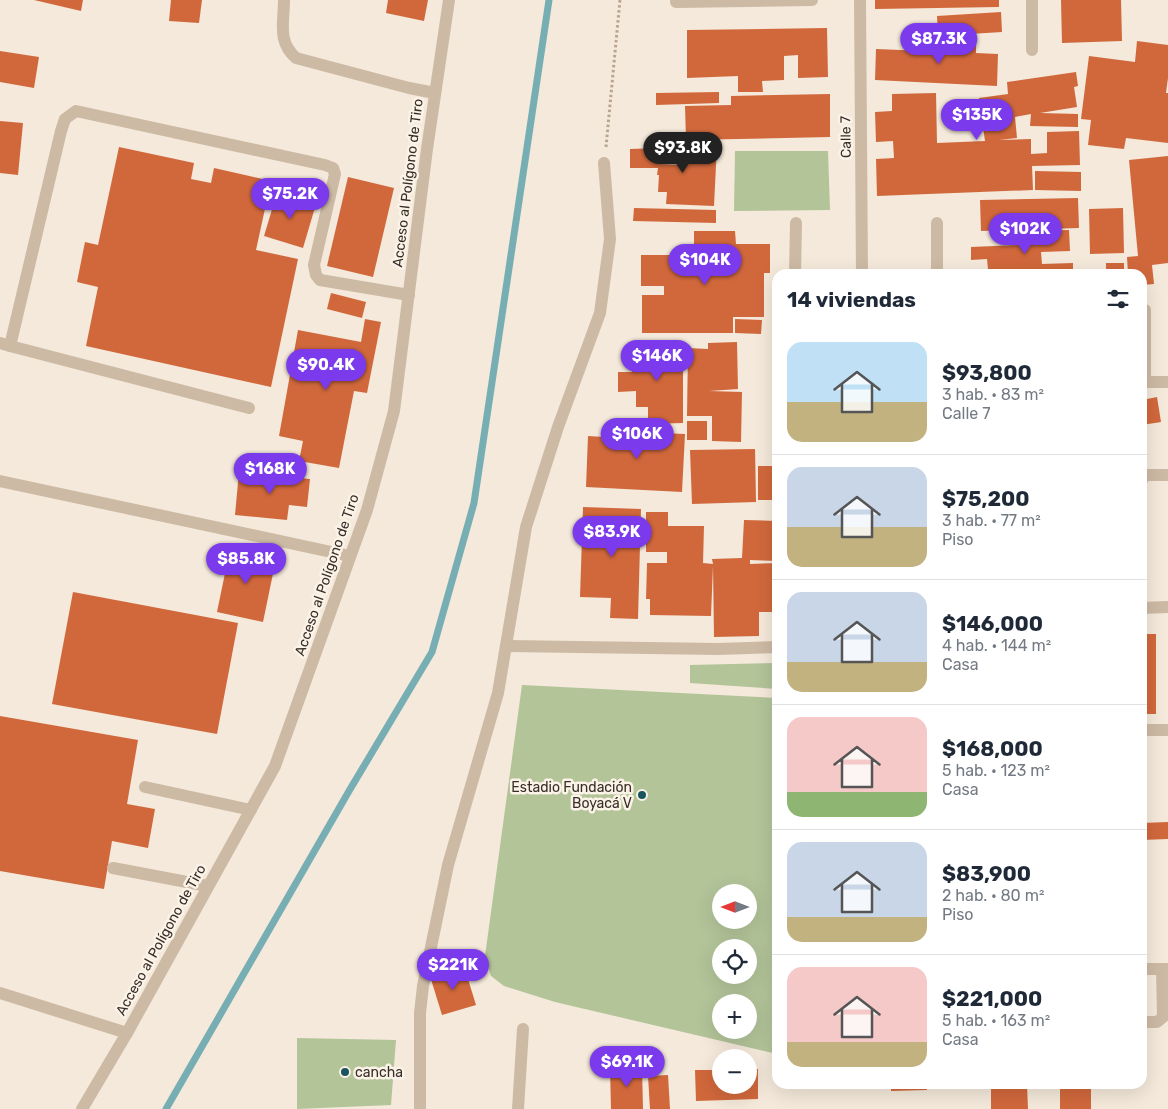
<!DOCTYPE html>
<html lang="es">
<meta charset="utf-8">
<style>
:root{--surface:#fff;--page:#f6f6f7;--text:#1f2937;--muted:#747a83;--line:#e0e1e3;--accent:#7c3aed}
body{margin:0;font-family:Rubik,sans-serif;background:var(--page);color:var(--text);height:100vh;display:flex;flex-direction:column;font-size:19px;white-space:nowrap}
*{box-sizing:border-box;margin:0}
p{font-size:16px;color:var(--muted)}
.icon{flex:none;width:28px;height:28px;fill:none;stroke:currentColor;stroke-width:2;stroke-linecap:round;stroke-linejoin:round}
.map{position:relative;flex:1;overflow:hidden}
.details{position:absolute;left:772px;top:269px;width:375px;height:820px;display:flex;flex-direction:column;background:var(--surface);border-radius:15px;box-shadow:0 5px 20px #0002}
.details>*{flex:none}
.needle{width:32px;rotate:270deg}
.controls{position:absolute;left:712px;top:884px;display:grid;gap:10px}
.controls a{display:grid;place-items:center;width:45px;height:45px;border-radius:50%;background:var(--surface);box-shadow:0 5px 20px #0002;font-size:25px}
.price{position:absolute;translate:-50% -42px;padding:0 11px;border-radius:18px;background:var(--accent);color:#fff;font-size:16px;line-height:32px;filter:drop-shadow(0 1px 2px #0008)}
.price::after{content:'';position:absolute;left:50%;top:30px;width:15px;height:11px;margin-left:-8px;background:inherit;clip-path:polygon(0 0,100% 0,50% 100%)}
.price.current{background:#222;color:#fff}
ul{padding:0;list-style:none}
li{display:flex;align-items:center;gap:15px;height:125px;padding:0 15px}
li+li{border-top:1px solid var(--line)}
li span{display:grid;place-items:center;flex:none;width:140px;height:100px;border-radius:15px;color:#555}
li>.icon{margin-inline-start:auto}
span .icon{width:60px;height:60px;fill:#fffc;stroke-width:1}
li b{font-size:21px}
h2{display:flex;justify-content:space-between;align-items:center;height:60px;padding:0 15px;font-size:21px}
.map>svg:first-child{display:block}
.green{fill:#b3c499;fill-rule:evenodd}
.lines{fill:none;stroke-linecap:round;stroke-linejoin:round}
.stream{stroke:#77aeb4;stroke-width:7}
.building{fill:#d1683c}
.path{stroke:#b9a48f;stroke-width:3;stroke-dasharray:2.5 2.5;stroke-linecap:butt}
.lane{stroke:#cdbaa5;stroke-width:12}
.street{stroke:#cdbaa5;stroke-width:12}
.poi-dot{fill:#19555e;stroke:#fbf3e7;stroke-width:2}
.labels{text-anchor:middle;dominant-baseline:central;stroke-width:5;stroke-linejoin:round;paint-order:stroke}
.street-label{font-size:14px;fill:#382d27;stroke:#fbf3e7}
.poi-label{font-size:14px;fill:#382d27;stroke:#fbf3e7;text-anchor:end}
</style>
<div class="map">
<svg width="1168" height="1109" viewBox="0 0 1168 1109">
<rect width="100%" height="100%" fill="#f4e9da"/>
<!-- green -->
<g class="green">
<polygon points="735,151 828,151 830,210 734,211"/>
<polygon points="777,663 777,689 690,683 690,665"/>
<path d="M522,685L777,698V1054L555,1002L504,986L491,976L485,956ZM721,892H749V920H721ZM721,948H749V975H721ZM721,1002H749V1030H721Z"/>
<polygon points="297,1038 396,1040 391,1105 297,1109"/>
</g>
<g class="lines">
<!-- stream -->
<polyline class="stream" points="166,1109 349,791 432,652 474,503 549,0"/>
</g>
<!-- building -->
<g class="building">
<polygon points="34,0 83,0 81,11"/>
<polygon points="171,0 202,0 199,23 169,21"/>
<polygon points="388,0 428,0 424,21 386,13"/>
<polygon points="875,0 999,0 999,7 875,9"/>
<polygon points="1061,0 1121,0 1122,41 1062,43"/>
<polygon points="1001,12 1002,32 938,36 937,16"/>
<polygon points="827,28 828,77 798,78 798,55 784,56 784,80 762,81 763,92 738,92 738,76 687,78 687,30"/>
<polygon points="951,37 976,38 976,53 998,54 997,86 875,80 876,49 950,52"/>
<polygon points="1137,41 1168,45 1168,78 1166,93 1168,93 1168,143 1126,138 1124,149 1088,145 1091,120 1081,119 1089,56 1135,62"/>
<polygon points="0,51 39,57 34,88 0,82"/>
<polygon points="1076,72 1078,86 1074,87 1077,107 1040,113 1078,114 1078,127 1030,126 1031,114 1015,117 1017,138 999,140 1031,139 1031,154 1047,153 1047,132 1079,131 1080,165 1032,166 1033,190 877,196 876,159 894,158 893,141 876,142 875,112 892,111 892,94 936,93 937,143 985,141 979,98 1008,94 1007,82"/>
<polygon points="719,92 719,103 656,105 656,93"/>
<polygon points="830,94 830,137 686,140 685,106 731,105 731,96"/>
<polygon points="0,121 23,123 18,175 0,173"/>
<polygon points="684,143 717,145 714,206 666,204 667,192 658,192 659,175 657,175 658,168 630,168 630,149 658,148 659,164 683,165"/>
<polygon points="119,147 194,163 191,179 211,183 214,168 271,181 256,250 298,259 271,387 86,346 98,287 77,282 85,242 98,245"/>
<polygon points="1168,156 1168,263 1152,265 1154,284 1142,285 1142,274 1128,274 1127,257 1138,256 1129,160"/>
<polygon points="1035,171 1081,172 1081,191 1035,190"/>
<polygon points="348,177 394,188 373,277 327,266"/>
<polygon points="277,193 316,204 303,248 264,236"/>
<polygon points="1078,198 1079,228 981,231 980,200"/>
<polygon points="634,208 716,210 716,223 633,221"/>
<polygon points="1123,208 1124,253 1090,254 1089,209"/>
<polygon points="1069,230 1070,251 1041,252 1042,264 1073,263 1073,274 965,274 965,269 988,269 987,259 971,260 971,247 1021,245 1020,231"/>
<polygon points="694,231 735,231 736,244 770,244 770,273 764,273 764,317 733,317 733,333 642,333 642,295 664,295 664,286 641,286 641,255 694,255"/>
<rect x="1106" y="263" width="18" height="11"/>
<polygon points="331,293 366,302 362,318 327,309"/>
<polygon points="365,319 381,322 367,393 354,391 339,468 299,461 303,441 279,436 298,330 361,342"/>
<polygon points="735,319 762,320 761,334 735,333"/>
<polygon points="737,342 738,389 709,391 742,392 741,442 712,441 712,416 687,416 688,348 708,349 708,343"/>
<polygon points="632,345 683,345 683,423 648,424 648,407 636,407 636,391 618,392 618,372 632,372"/>
<polygon points="1157,397 1161,422 1142,425 1142,400"/>
<rect x="687" y="421" width="20" height="19"/>
<polygon points="621,424 662,427 662,433 685,434 682,492 586,487 588,436 620,438"/>
<polygon points="755,449 756,502 692,504 690,450"/>
<rect x="758" y="466" width="20" height="34"/>
<polygon points="239,472 310,479 307,507 289,505 287,520 235,515"/>
<polygon points="583,507 641,509 638,619 610,618 611,598 580,597"/>
<polygon points="646,512 668,512 668,526 704,526 703,563 713,564 712,559 742,558 744,520 778,521 778,561 750,560 750,564 778,563 778,612 759,612 759,636 714,637 713,566 711,616 650,615 650,599 646,599 647,563 667,563 667,552 646,552"/>
<polygon points="230,549 276,559 263,622 217,612"/>
<polygon points="73,592 238,623 217,734 52,704"/>
<rect x="1142" y="634" width="14" height="80"/>
<polygon points="0,716 138,740 127,804 155,809 148,848 112,841 104,889 0,871"/>
<polygon points="1168,822 1168,839 1142,840 1142,823"/>
<polygon points="464,966 476,1005 442,1015 430,976"/>
<polygon points="642,1067 643,1109 611,1109 610,1068"/>
<polygon points="749,1069 758,1069 758,1099 696,1101 695,1070 721,1070 721,1085 749,1085"/>
<polygon points="668,1075 670,1109 650,1109 648,1076"/>
<polygon points="788,1084 880,1084 880,1087 788,1089"/>
<polygon points="891,1084 927,1084 927,1090 891,1091"/>
<polygon points="991,1084 1027,1084 1028,1109 991,1109"/>
<rect x="1060" y="1084" width="31" height="25"/>
</g>
<g class="lines">
<!-- path -->
<polyline class="path" points="606,147 620,0"/>
<!-- lane -->
<g class="lane">
<path d="M284,0C284,23 277,41 296,58L409,88L435,93"/>
<polyline points="1032,0 1032,50"/>
<polyline points="937,223 937,274"/>
<polyline points="795,274 796,223"/>
<polyline points="1145,310 1145,382 1168,382"/>
<polyline points="0,343 10,346 61,131 65,119 76,111 325,165 333,168 335,174 314,265 316,275 320,280 409,295"/>
<polyline points="10,346 249,408"/>
<polyline points="1142,480 1145,475 1168,475"/>
<polyline points="0,481 350,556"/>
<polyline points="1142,730 1168,730"/>
<polyline points="145,787 251,810"/>
<polyline points="113,868 208,886"/>
<polyline points="1142,969 1168,969"/>
<polyline points="0,993 127,1033"/>
<polyline points="1142,1022 1157,1022 1163,1017 1162,969"/>
<polyline points="518,1109 523,1029"/>
</g>
<!-- street -->
<g class="street">
<polyline points="860,0 862,274"/>
<polyline points="676,2 812,0"/>
<polyline points="1142,608 1168,607"/>
<polyline points="506,646 718,649 778,647"/>
<polyline points="82,1109 127,1033 275,766 367,510 394,411 427,149 449,0"/>
<polyline points="420,1109 420,1013 423,986 448,865 498,693 526,527 558,427 600,313 610,239 604,163"/>
</g>
</g>
<!-- markers -->
<g class="poi-dot">
<circle cx="642" cy="795" r="5"/>
<circle cx="345" cy="1072" r="5"/>
</g>
<g class="labels">
<!-- street labels -->
<g class="street-label">
<text transform="translate(846 137) rotate(-91)">Calle 7</text>
<text transform="translate(408 183) rotate(-83)">Acceso al Polígono de Tiro</text>
<text transform="translate(327 575) rotate(-71)">Acceso al Polígono de Tiro</text>
<text transform="translate(161 940) rotate(-61)">Acceso al Polígono de Tiro</text>
</g>
<!-- poi labels -->
<g class="poi-label">
<text x="632" y="787">Estadio Fundación<tspan x="632" dy="16">Boyacá V</tspan></text>
<text x="355" y="1072" text-anchor="start">cancha</text>
</g>
</g>
</svg>
<div class="controls">
<a><svg class="needle" viewBox="-14 -14 28 28"><path d="M0-13l5 13h-10z" fill="#e53935"/><path d="M0 13l5-13h-10z" fill="#747a83"/></svg></a>
<a><svg class="icon" aria-label="locate" viewBox="0 0 24 24"><circle cx="12" cy="12" r="6"/><path d="M12 2v4M12 18v4M2 12h4M18 12h4"/></svg></a>
<a>+</a>
<a>−</a>
</div>
<b class="price" style="left:939px;top:65px">$87.3K</b>
<b class="price" style="left:977px;top:141px">$135K</b>
<b class="price current" style="left:683px;top:174px">$93.8K</b>
<b class="price" style="left:290px;top:220px">$75.2K</b>
<b class="price" style="left:1025px;top:255px">$102K</b>
<b class="price" style="left:705px;top:286px">$104K</b>
<b class="price" style="left:657px;top:382px">$146K</b>
<b class="price" style="left:326px;top:391px">$90.4K</b>
<b class="price" style="left:637px;top:460px">$106K</b>
<b class="price" style="left:270px;top:495px">$168K</b>
<b class="price" style="left:612px;top:558px">$83.9K</b>
<b class="price" style="left:246px;top:585px">$85.8K</b>
<b class="price" style="left:453px;top:991px">$221K</b>
<b class="price" style="left:627px;top:1088px">$69.1K</b>
<section class="details">
<h2>14 viviendas<svg class="icon" aria-label="filters" viewBox="0 0 24 24"><path d="M4 7h16M4 17h16"/><circle cx="9" cy="7" r="2"/><circle cx="15" cy="17" r="2"/></svg></h2>
<ul>
<li><span style="background:linear-gradient(#bfe0f5 60%,#c2b280 0)"><svg class="icon" aria-label="home" viewBox="0 0 24 24"><path d="M3 11l9-7 9 7M6 9v11h12V9"/></svg></span><div><b>$93,800</b><p>3 hab. · 83 m²</p><p>Calle 7</p></div></li>
<li><span style="background:linear-gradient(#c9d6e8 60%,#c2b280 0)"><svg class="icon" aria-label="home" viewBox="0 0 24 24"><path d="M3 11l9-7 9 7M6 9v11h12V9"/></svg></span><div><b>$75,200</b><p>3 hab. · 77 m²</p><p>Piso</p></div></li>
<li><span style="background:linear-gradient(#c9d6e8 70%,#c2b280 0)"><svg class="icon" aria-label="home" viewBox="0 0 24 24"><path d="M3 11l9-7 9 7M6 9v11h12V9"/></svg></span><div><b>$146,000</b><p>4 hab. · 144 m²</p><p>Casa</p></div></li>
<li><span style="background:linear-gradient(#f6c9c9 75%,#8fb573 0)"><svg class="icon" aria-label="home" viewBox="0 0 24 24"><path d="M3 11l9-7 9 7M6 9v11h12V9"/></svg></span><div><b>$168,000</b><p>5 hab. · 123 m²</p><p>Casa</p></div></li>
<li><span style="background:linear-gradient(#c9d6e8 75%,#c2b280 0)"><svg class="icon" aria-label="home" viewBox="0 0 24 24"><path d="M3 11l9-7 9 7M6 9v11h12V9"/></svg></span><div><b>$83,900</b><p>2 hab. · 80 m²</p><p>Piso</p></div></li>
<li><span style="background:linear-gradient(#f6c9c9 75%,#c2b280 0)"><svg class="icon" aria-label="home" viewBox="0 0 24 24"><path d="M3 11l9-7 9 7M6 9v11h12V9"/></svg></span><div><b>$221,000</b><p>5 hab. · 163 m²</p><p>Casa</p></div></li>
</ul>
</section>
</div>
